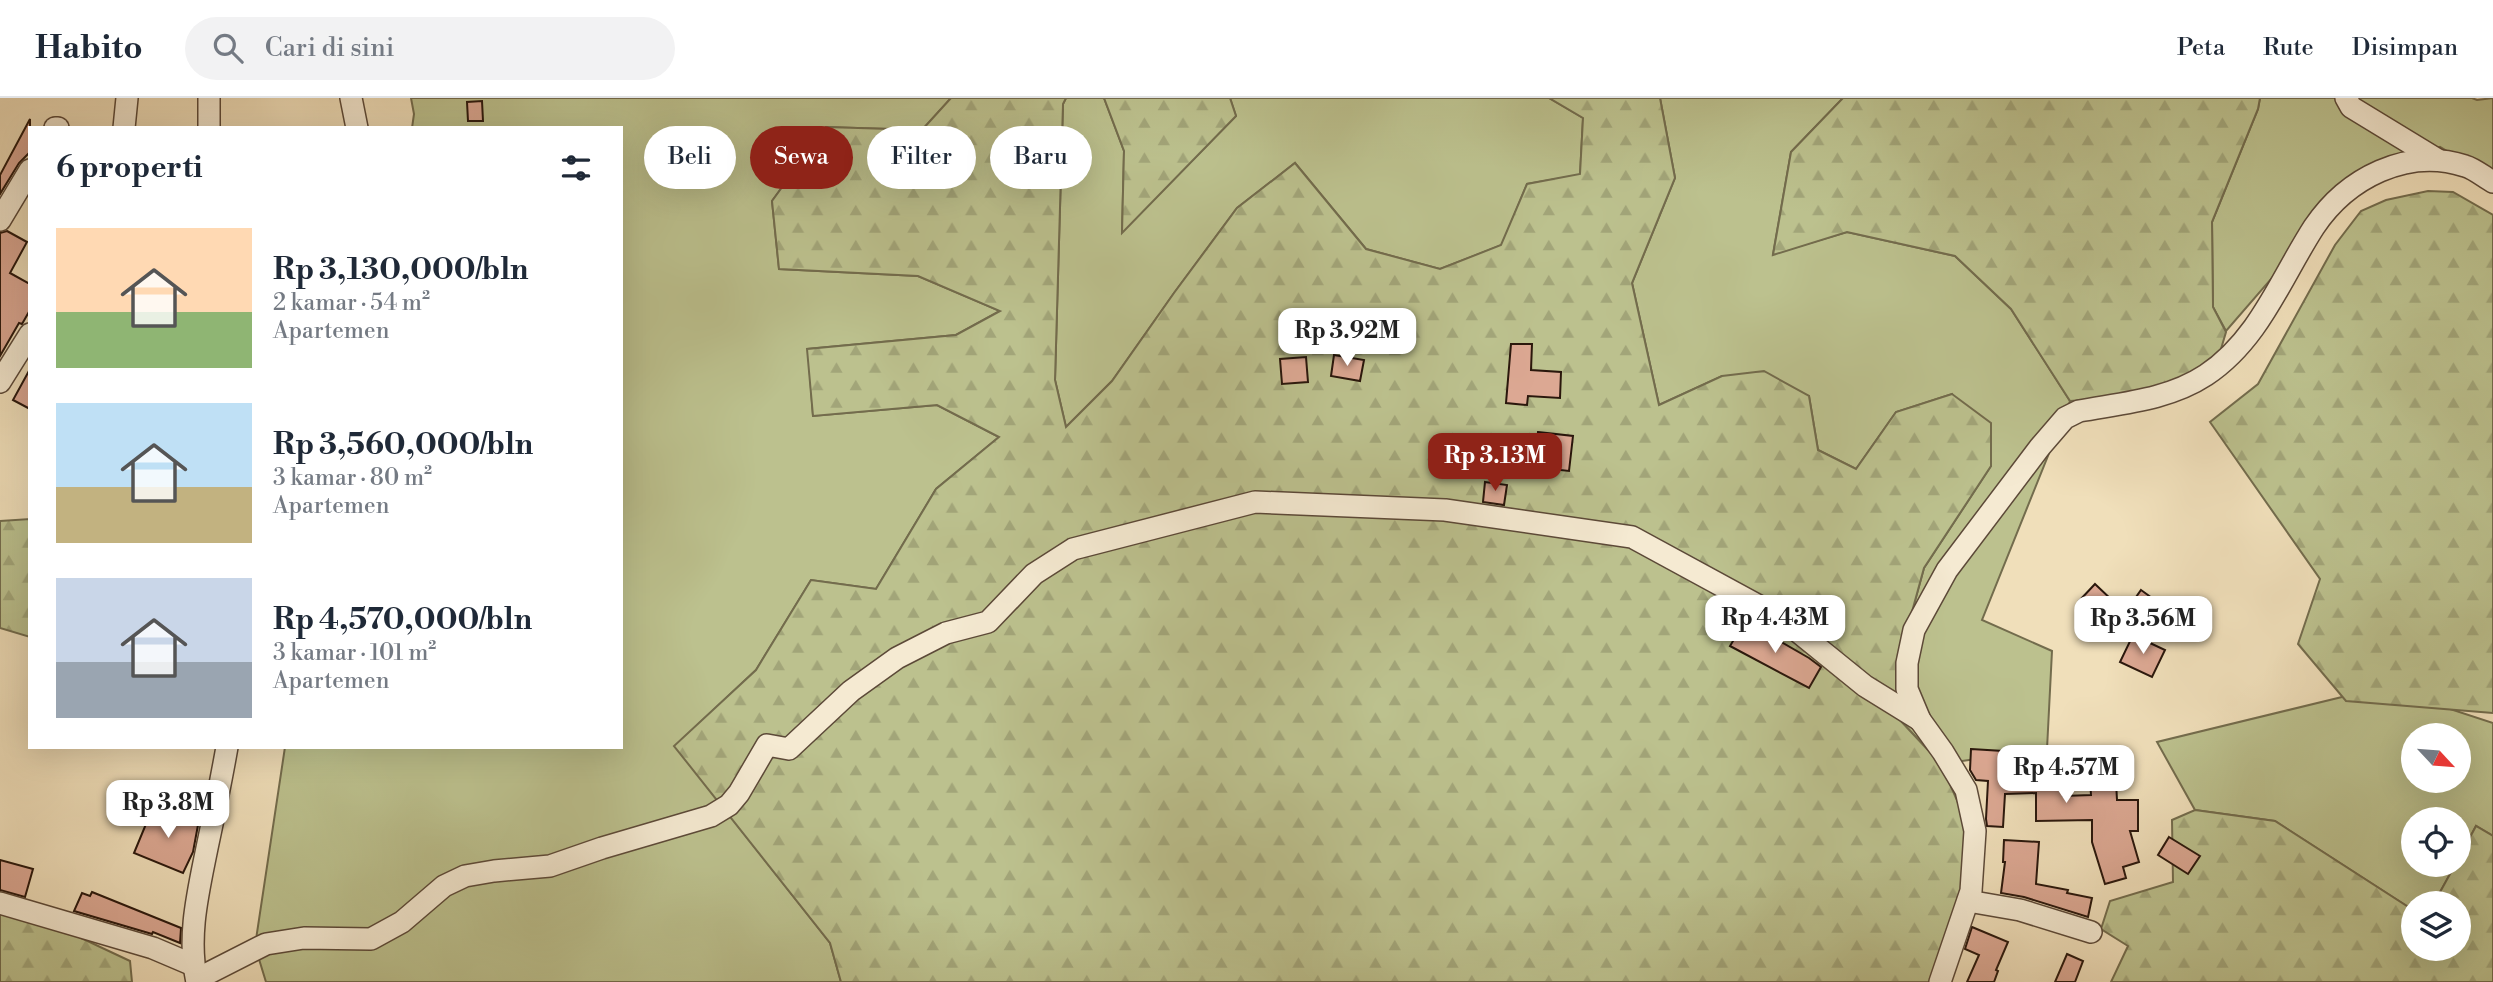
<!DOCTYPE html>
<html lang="id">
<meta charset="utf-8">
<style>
:root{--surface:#fff;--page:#f2f2f3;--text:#1f2937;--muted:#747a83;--line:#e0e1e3;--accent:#8f2418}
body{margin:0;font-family:"Libre Bodoni",serif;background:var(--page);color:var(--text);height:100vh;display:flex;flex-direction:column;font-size:26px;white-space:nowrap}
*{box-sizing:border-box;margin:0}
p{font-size:23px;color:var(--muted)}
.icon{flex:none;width:38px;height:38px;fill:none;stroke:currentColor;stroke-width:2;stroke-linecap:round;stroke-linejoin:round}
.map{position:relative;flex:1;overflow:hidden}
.sheet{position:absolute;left:28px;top:28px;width:595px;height:623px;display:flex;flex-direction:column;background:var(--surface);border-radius:0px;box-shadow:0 7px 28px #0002}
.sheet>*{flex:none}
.guide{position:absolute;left:644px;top:28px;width:665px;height:63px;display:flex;gap:14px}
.needle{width:46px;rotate:116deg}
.controls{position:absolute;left:2401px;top:625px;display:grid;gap:14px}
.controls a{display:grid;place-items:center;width:70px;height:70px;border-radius:50%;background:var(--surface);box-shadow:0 7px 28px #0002;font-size:35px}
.price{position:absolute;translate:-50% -60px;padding:0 16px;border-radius:14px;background:#fff;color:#222;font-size:23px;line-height:46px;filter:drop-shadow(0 2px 4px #0008)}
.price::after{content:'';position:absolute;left:50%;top:42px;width:21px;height:16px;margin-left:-10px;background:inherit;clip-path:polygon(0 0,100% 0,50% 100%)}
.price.selected{background:var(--accent);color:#fff}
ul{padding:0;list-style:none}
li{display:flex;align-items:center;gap:21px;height:175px;padding:0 28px}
li span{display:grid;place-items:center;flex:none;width:196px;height:140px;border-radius:0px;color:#555}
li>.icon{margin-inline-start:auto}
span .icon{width:84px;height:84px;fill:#fffc;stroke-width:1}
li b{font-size:30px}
h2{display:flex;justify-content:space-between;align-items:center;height:84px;padding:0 28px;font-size:30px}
.pill{padding:0 24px;border-radius:32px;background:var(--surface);box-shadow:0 7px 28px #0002;font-size:24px;line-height:63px}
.pill.selected{background:var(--accent);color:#fff}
header{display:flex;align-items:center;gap:42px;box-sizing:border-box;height:98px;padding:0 35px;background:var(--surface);border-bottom:2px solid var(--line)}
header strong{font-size:33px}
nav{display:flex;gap:38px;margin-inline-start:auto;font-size:24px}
.search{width:490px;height:63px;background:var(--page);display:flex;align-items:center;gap:18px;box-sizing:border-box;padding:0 24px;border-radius:38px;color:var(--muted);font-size:26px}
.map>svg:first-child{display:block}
.grass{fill:#bcc18e;stroke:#736c4d;stroke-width:2;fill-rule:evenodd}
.forest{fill:url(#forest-firs);stroke:#736c4d;stroke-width:2}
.building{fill:#dca893;stroke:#2a170c;stroke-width:2}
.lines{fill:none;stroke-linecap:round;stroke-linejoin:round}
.minor-casing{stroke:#5c4938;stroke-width:24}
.minor{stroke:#f5ead2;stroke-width:21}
</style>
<header>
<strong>Habito</strong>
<div class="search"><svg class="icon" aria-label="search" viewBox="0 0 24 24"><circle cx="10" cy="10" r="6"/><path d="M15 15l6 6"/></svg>Cari di sini</div>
<nav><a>Peta</a><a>Rute</a><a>Disimpan</a></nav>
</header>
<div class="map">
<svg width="2493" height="884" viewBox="0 0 2493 884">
<defs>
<pattern id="forest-firs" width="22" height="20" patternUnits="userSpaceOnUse" patternTransform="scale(1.75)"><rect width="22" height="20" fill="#bcc18e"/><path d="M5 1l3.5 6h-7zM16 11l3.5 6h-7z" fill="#a2a579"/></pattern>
</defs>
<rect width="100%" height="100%" fill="#f0dfba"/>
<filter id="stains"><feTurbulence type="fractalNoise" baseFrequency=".00286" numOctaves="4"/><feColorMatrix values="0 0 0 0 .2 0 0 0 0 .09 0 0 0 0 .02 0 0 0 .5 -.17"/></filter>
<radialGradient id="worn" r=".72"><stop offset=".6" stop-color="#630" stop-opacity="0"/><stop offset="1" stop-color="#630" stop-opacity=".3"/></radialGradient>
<!-- grass -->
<g class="grass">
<polygon points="411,0 951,0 922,32 826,29 772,103 779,171 918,178 1000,213 956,237 808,251 813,318 937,307 999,339 936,391 876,491 811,482 756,572 675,648 830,845 841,884 266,884 255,848 285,649 621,649 621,30 412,30 414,16"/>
<polygon points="1066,0 1104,0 1124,53 1122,134 1236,18 1230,0 1549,0 1583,20 1580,77 1527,86 1502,147 1440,171 1366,151 1295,65 1237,110 1174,195 1112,283 1066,329 1055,282 1063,6"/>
<polygon points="1660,0 1843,0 1791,54 1773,156 1847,134 1955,158 2011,211 2070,303 1982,522 2052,553 2047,651 1941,666 1899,621 1901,554 1924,470 1991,368 1952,296 1896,314 1856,371 1818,352 1809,298 1722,278 1659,307 1632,185 1675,80"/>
<polygon points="2260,0 2472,0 2477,2 2493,0 2493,81 2440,49 2349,91 2226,233 2213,209 2212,124 2258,11"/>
<path d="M2383,589L2493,625V738L2476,728L2459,760V721H2413V766L2455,767L2434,805H2413V812L2275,723L2195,712L2157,644ZM2413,637H2459V682H2413Z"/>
</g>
<!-- forest -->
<g class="forest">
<polygon points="951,0 1066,0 1063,6 1055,282 1066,329 1112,283 1174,195 1237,110 1295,65 1366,151 1440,171 1501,147 1527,86 1580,76 1583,20 1549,0 1660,0 1675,80 1632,185 1659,307 1722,278 1764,273 1809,298 1818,352 1856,371 1896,314 1952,296 1991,325 1991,368 1924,470 1901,554 1899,621 1941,666 1971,734 1961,827 1936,884 841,884 830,845 674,648 756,572 811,482 876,491 936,391 999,339 937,307 813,318 807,251 956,237 1000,213 918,178 779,171 772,103 826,29 922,32"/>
<polygon points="1104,0 1230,0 1236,18 1122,135 1124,53"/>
<polygon points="1843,0 2260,0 2258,11 2212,124 2213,209 2226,234 2218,261 2186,286 2124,299 2070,303 2011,211 1955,158 1847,134 1773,157 1791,54"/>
<polygon points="2428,93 2453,94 2493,117 2493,615 2346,603 2298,546 2320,481 2210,324 2258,286 2335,147 2361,113 2386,102"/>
<polygon points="30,421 30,539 0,530 0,423"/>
<polygon points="2195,712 2275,723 2413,812 2413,850 2459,850 2459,805 2434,805 2455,767 2459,766 2459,760 2476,728 2493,738 2493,884 2111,884 2128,848 2101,831 2110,803 2173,784 2172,722"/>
<polygon points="0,802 130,863 132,884 0,884"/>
</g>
<!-- building -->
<g class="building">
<polygon points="482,3 483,23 468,23 467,4"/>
<polygon points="30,21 30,54 19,65 0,96 0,77"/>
<polygon points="7,133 27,144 10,175 30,186 30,212 22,226 19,225 0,258 0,135"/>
<polygon points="1511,246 1532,246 1531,272 1561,274 1560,300 1528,298 1527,307 1506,305"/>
<polygon points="1334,257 1364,262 1360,283 1331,278"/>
<polygon points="1306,259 1308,284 1282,286 1280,261"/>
<polygon points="30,271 30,311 13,302"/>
<polygon points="1538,334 1573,338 1569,373 1534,369"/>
<polygon points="1485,384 1507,387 1504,407 1483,404"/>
<polygon points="2095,486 2114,504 2098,521 2079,503"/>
<polygon points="2141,492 2163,508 2142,538 2120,522"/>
<polygon points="1745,523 1809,560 1821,569 1809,590 1730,548"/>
<polygon points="2133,537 2165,552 2152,579 2120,564"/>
<polygon points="1971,651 2003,653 2002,671 2045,670 2045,664 2062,664 2063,698 2091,697 2089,667 2115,665 2117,702 2138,702 2138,733 2130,733 2139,764 2123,769 2126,780 2105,786 2092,744 2092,722 2036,723 2036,695 2005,696 2003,729 1987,728 1986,721 1988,683 1976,682 1970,672"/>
<polygon points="153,709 198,727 193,754 183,775 134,755"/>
<polygon points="2169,739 2200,758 2188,776 2158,757"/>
<polygon points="2004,742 2039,744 2036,786 2068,792 2067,795 2092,800 2088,819 2024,799 2001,795 2005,764 2003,764"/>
<polygon points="0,762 33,771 25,799 0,792"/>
<polygon points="92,794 181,830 180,845 153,834 152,836 74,813 82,795 90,798"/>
<polygon points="1972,829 2008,844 1996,872 1998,873 1994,884 1967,884 1979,857 1965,851"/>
<polygon points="2067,856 2083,863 2075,884 2055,884"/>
</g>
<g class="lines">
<defs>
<g id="minor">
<polyline points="209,0 209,30"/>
<polyline points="351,0 357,30"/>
<polyline points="2346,0 2351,9 2438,62"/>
<polyline points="55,30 58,30"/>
<polyline points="124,30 127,0"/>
<polyline points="0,122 30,72"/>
<polyline points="0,284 30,236"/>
<polyline points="1968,803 2020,812 2091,834"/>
<polyline points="0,805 153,850 193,867"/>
<polyline points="197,881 266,846 304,840 371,841 402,824 444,788 465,778 494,773 550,768 602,750 711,718 729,707 739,695 767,647 789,651 851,593 897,560 946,535 988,524 1034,476 1073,451 1255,404 1445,412 1632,439 1781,520 1865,588 1920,622"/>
<path d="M197,884C187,839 198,795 207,750C214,717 221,683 227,649"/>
<path d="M1940,884L1971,793L1975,733L1966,692L1943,654L1920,622L1907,591V565L1914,532L1947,472L2040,349L2065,320L2079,313C2122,305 2168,302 2206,277C2259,242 2281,180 2314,129C2347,80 2407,49 2465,68C2475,71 2484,79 2493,84"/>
</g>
</defs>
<!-- minor casing -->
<use href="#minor" class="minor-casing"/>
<!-- minor -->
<use href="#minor" class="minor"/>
</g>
<rect width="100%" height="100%" filter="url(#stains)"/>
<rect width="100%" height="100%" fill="url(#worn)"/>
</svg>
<div class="controls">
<a><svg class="needle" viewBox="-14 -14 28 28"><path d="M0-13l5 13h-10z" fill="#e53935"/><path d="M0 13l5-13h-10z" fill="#747a83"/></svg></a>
<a><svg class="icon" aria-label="locate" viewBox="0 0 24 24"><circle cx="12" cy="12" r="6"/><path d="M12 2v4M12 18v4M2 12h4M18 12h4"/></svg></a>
<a><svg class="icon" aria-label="layers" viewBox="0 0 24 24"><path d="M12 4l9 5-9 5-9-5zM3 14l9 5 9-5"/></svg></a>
</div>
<b class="price" style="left:1347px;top:270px">Rp 3.92M</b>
<b class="price selected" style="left:1495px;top:395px">Rp 3.13M</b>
<b class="price" style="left:1775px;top:557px">Rp 4.43M</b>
<b class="price" style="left:2143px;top:558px">Rp 3.56M</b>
<b class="price" style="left:2066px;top:707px">Rp 4.57M</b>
<b class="price" style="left:168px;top:742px">Rp 3.8M</b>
<div class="guide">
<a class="pill">Beli</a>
<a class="pill selected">Sewa</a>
<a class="pill">Filter</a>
<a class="pill">Baru</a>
</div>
<section class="sheet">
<h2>6 properti<svg class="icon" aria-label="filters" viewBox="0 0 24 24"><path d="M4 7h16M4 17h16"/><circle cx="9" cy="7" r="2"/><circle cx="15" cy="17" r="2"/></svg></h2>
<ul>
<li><span style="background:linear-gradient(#ffd9b3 60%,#8fb573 0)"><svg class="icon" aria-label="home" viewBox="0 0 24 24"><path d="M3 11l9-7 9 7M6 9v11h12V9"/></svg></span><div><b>Rp 3,130,000/bln</b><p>2 kamar · 54 m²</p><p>Apartemen</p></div></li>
<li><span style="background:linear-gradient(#bfe0f5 60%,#c2b280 0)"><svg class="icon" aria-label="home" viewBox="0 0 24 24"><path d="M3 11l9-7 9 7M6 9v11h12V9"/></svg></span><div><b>Rp 3,560,000/bln</b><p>3 kamar · 80 m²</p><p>Apartemen</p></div></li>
<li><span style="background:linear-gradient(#c9d6e8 60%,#9aa5b1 0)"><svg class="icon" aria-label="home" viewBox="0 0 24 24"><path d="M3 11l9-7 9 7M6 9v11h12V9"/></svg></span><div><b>Rp 4,570,000/bln</b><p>3 kamar · 101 m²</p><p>Apartemen</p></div></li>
</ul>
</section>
</div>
